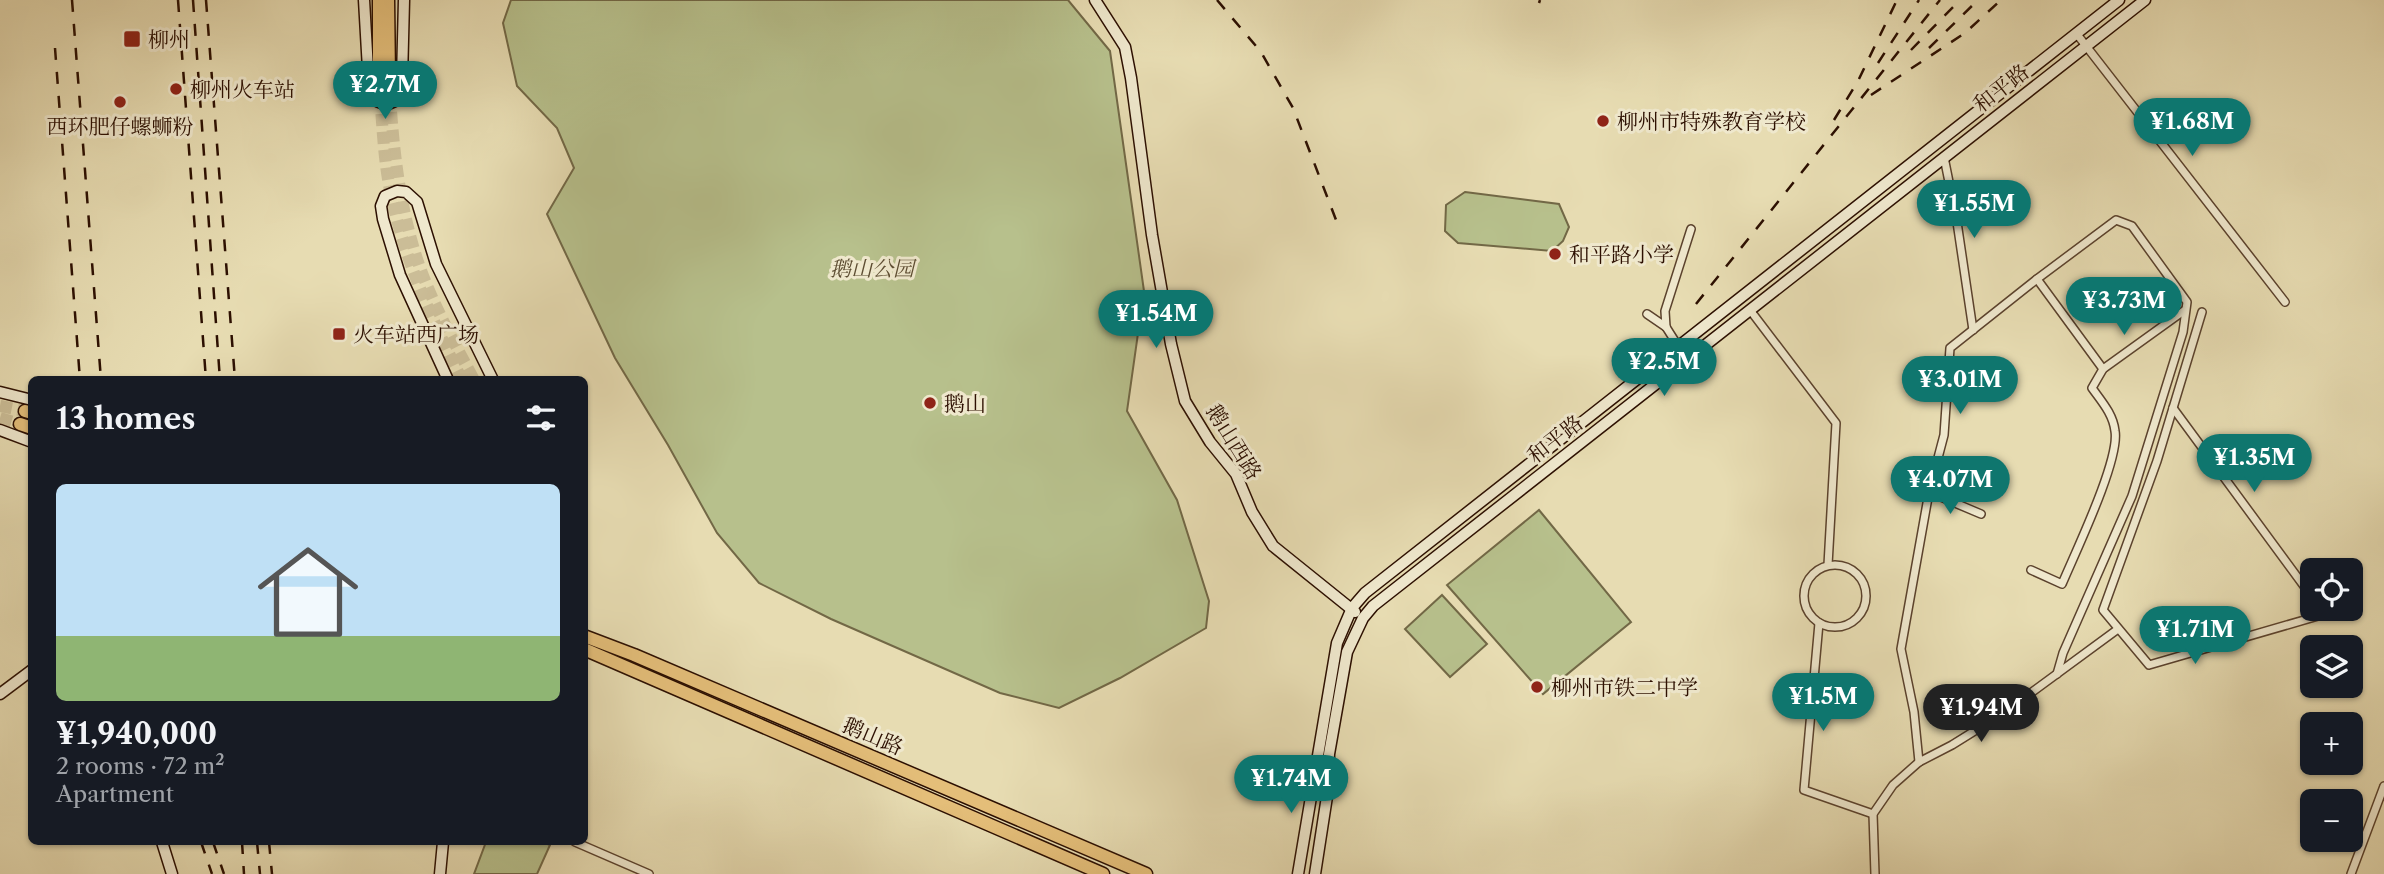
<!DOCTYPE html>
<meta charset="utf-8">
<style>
:root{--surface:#171b24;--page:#242831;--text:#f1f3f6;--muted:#9ea1a6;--accent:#0f766e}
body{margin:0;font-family:"Libre Caslon Text","Noto Serif SC",serif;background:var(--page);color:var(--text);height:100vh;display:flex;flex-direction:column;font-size:26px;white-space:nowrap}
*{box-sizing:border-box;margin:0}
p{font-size:23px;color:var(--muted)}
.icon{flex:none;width:38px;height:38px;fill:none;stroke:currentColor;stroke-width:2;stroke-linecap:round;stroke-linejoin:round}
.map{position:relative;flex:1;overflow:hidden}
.panel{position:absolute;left:28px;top:376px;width:560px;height:469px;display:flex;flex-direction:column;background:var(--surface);border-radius:10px;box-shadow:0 2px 5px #0004}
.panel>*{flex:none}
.fabs{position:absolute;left:2300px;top:558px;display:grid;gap:14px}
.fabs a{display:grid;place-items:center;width:63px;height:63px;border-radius:10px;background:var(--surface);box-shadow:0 2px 5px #0004;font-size:35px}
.price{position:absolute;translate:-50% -60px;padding:0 16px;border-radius:24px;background:var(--accent);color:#fff;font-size:23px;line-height:46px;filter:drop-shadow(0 2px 4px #0008)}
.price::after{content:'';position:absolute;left:50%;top:42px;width:21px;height:16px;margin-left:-10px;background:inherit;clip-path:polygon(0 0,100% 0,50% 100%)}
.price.current{background:#222;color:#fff}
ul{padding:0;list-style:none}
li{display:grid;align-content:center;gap:14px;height:371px;padding:0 28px}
li span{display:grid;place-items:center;height:217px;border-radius:10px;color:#555}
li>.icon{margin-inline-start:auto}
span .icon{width:126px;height:126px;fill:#fffc;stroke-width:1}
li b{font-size:30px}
h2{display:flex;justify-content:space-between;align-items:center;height:84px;padding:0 28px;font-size:30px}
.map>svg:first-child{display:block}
.green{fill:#b7c08c;stroke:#726846;stroke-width:2}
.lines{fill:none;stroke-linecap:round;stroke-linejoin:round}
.primary-tunnel{stroke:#cbbd97;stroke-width:12;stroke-dasharray:12 6;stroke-linecap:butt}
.street-casing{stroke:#5b422d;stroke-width:10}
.secondary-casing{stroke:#2c0f01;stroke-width:13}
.primary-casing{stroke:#2c0f01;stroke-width:15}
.street{stroke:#efe8cd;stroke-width:7}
.secondary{stroke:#efe8cd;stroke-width:10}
.primary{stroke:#e4be79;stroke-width:12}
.rail{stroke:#2c0f01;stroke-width:2.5;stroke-dasharray:12 12;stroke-linecap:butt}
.poi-dot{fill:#8f2418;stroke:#efe8cd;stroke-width:2.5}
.labels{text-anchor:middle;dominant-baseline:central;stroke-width:6;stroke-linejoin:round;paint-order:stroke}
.poi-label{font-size:21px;fill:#2c0f01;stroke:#efe8cd;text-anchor:start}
.street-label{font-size:21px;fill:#2c0f01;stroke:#efe8cd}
.park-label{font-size:21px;font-style:italic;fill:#5d4d32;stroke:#efe8cd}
</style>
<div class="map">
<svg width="2384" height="874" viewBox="0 0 2384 874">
<rect width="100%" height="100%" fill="#e7dcb2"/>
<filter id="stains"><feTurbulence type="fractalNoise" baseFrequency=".00286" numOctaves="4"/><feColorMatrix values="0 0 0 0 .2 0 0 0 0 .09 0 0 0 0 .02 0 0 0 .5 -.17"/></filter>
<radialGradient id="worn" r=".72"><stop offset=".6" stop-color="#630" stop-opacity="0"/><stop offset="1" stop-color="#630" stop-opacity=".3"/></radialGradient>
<!-- green -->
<g class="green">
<polygon points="511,0 1068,0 1110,51 1144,291 1127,411 1177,500 1209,601 1206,628 1120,678 1059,708 1000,693 831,619 759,583 717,533 668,445 615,358 547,214 574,168 557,128 517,86 503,23"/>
<polygon points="1465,192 1559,204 1569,227 1563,241 1552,251 1458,243 1445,231 1446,205"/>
<polygon points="1539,510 1631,622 1543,694 1447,585"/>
<polygon points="1442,595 1487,644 1450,677 1405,629"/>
<polygon points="486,842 543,842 550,845 537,874 474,874"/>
</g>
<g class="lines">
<!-- primary-tunnel -->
<g class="primary-tunnel">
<path d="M389,76C392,139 398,202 418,262C432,303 454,342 474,380"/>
<path d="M379,78C382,117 383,158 391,195C405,261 432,320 462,380"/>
<polyline points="0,406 25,411"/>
<polyline points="0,418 20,424"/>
</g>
<defs>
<g id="street">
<polyline points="2076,33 2285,302"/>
<polyline points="1944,157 1957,222 1973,330"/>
<polyline points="2037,279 2103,369"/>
<polyline points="1750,310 1836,423 1828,565"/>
<polyline points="2202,312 2157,461 2103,610 2149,665 2318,616 2316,609"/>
<polyline points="1647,314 1666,327"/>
<polyline points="1678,346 1666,327 1665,311 1691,229"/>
<polyline points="2173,408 2312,597"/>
<polyline points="1929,492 1981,514"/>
<circle cx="1835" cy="596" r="31"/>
<path d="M2031,570L2062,584C2075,553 2120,460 2115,431C2113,414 2102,402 2092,388L2103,369L2185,310"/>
<polyline points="1819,623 1804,790 1873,814"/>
<polyline points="1919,762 1914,712 1901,649 1929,492 1944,435 1950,348 2037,279 2116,220 2132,226 2187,302 2183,332 2132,496 2063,653 2057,674"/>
<polyline points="575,842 649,874"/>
<polyline points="1875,874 1873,814 1893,785 1919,762 1952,745 2005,712 2118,629"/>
<polyline points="2351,874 2384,786"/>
</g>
<g id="secondary">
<polyline points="364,0 369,87 372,99 386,105 395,101 402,79 404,0"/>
<polyline points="1095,0 1125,47 1131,78 1152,235 1171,344 1185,401 1210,442 1236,474 1252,512 1273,546 1355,612"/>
<polyline points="448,380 400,275 383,219 381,206 385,196 397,191 406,192 417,202 436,264 493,380"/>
<polyline points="0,392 32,400"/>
<polyline points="0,430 32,442"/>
<polyline points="0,694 32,670"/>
<polyline points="162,842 172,874"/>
<polyline points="440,874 443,842"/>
<polyline points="1298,874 1337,643 1352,608 1365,593 2119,0"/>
<polyline points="1315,874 1328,790 1329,754 1347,652 1363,618 1373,606 2145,0"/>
</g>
<g id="primary">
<polyline points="388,0 389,76"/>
<polyline points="379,78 379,0"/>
<polyline points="25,411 32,413"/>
<polyline points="20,424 32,428"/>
<polyline points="584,636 634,655 1146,874"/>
<polyline points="584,649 1103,874"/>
</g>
</defs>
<!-- street casing -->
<use href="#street" class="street-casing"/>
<!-- secondary casing -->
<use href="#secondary" class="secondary-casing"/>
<!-- primary casing -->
<use href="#primary" class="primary-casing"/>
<!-- street -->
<use href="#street" class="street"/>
<!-- secondary -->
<use href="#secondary" class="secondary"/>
<!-- primary -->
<use href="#primary" class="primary"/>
<!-- rail -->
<g class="rail">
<polyline points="72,0 101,380"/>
<polyline points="178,0 206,380"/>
<polyline points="193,0 220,380"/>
<polyline points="206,0 235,380"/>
<polyline points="1217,0 1261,52 1293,108 1338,225"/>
<polyline points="1539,3 1540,0"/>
<polyline points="55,48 80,380"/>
<polyline points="1929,48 1978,0"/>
<polyline points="1911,50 1960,0"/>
<polyline points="1878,63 1919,0"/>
<polyline points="1871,95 1965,33 2001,0"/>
<polyline points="1834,120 1858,81 1897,0"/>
<polyline points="1696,304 1940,0"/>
<polyline points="201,842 212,874"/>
<polyline points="213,842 224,874"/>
<polyline points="242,842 244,874"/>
<polyline points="257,842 260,874"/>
<polyline points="269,842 272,874"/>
</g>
</g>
<!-- markers -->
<g class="poi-dot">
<rect x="123" y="30" width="18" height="18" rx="3.5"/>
<circle cx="176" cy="89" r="7"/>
<circle cx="120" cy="102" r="7"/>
<circle cx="1603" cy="121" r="7"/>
<circle cx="1555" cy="254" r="7"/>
<rect x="332" y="327" width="14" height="14" rx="3.5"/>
<circle cx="930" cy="403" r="7"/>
<circle cx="1537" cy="687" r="7"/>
</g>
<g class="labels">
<!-- poi labels -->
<g class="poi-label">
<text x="148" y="39">柳州</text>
<text x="190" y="89">柳州火车站</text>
<text x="1617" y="121">柳州市特殊教育学校</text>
<text x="120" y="126" text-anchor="middle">西环肥仔螺蛳粉</text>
<text x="1569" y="254">和平路小学</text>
<text x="353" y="334">火车站西广场</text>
<text x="944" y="403">鹅山</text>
<text x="1551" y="687">柳州市铁二中学</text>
</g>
<!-- street labels -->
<g class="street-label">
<text transform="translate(2001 88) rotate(-38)">和平路</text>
<text transform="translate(1555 439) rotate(-38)">和平路</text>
<text transform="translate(1234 442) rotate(58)">鹅山西路</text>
<text transform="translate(873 736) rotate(23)">鹅山路</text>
</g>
<!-- park labels -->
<g class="park-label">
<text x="872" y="268">鹅山公园</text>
</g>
</g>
<rect width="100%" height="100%" filter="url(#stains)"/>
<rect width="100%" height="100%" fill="url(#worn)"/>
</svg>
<div class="fabs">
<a><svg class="icon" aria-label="locate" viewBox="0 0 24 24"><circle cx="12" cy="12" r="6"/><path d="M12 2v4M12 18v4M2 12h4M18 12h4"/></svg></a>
<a><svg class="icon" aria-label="layers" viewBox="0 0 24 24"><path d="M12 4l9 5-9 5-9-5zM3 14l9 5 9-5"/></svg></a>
<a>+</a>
<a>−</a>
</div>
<b class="price" style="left:385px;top:121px">¥2.7M</b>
<b class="price" style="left:2192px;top:158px">¥1.68M</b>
<b class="price" style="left:1974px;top:240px">¥1.55M</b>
<b class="price" style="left:2124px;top:337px">¥3.73M</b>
<b class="price" style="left:1156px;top:350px">¥1.54M</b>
<b class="price" style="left:1664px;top:398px">¥2.5M</b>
<b class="price" style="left:1960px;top:416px">¥3.01M</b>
<b class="price" style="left:2254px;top:494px">¥1.35M</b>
<b class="price" style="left:1950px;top:516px">¥4.07M</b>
<b class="price" style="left:2195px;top:666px">¥1.71M</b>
<b class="price" style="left:1823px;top:733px">¥1.5M</b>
<b class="price current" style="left:1981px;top:744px">¥1.94M</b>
<b class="price" style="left:1291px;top:815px">¥1.74M</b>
<section class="panel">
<h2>13 homes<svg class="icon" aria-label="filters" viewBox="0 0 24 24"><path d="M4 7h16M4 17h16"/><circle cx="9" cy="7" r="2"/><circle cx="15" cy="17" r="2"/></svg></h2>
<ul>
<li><span style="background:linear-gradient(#bfe0f5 70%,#8fb573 0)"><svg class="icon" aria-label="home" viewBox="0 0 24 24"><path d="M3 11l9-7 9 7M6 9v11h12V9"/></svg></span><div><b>¥1,940,000</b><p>2 rooms · 72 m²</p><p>Apartment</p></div></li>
</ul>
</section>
</div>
